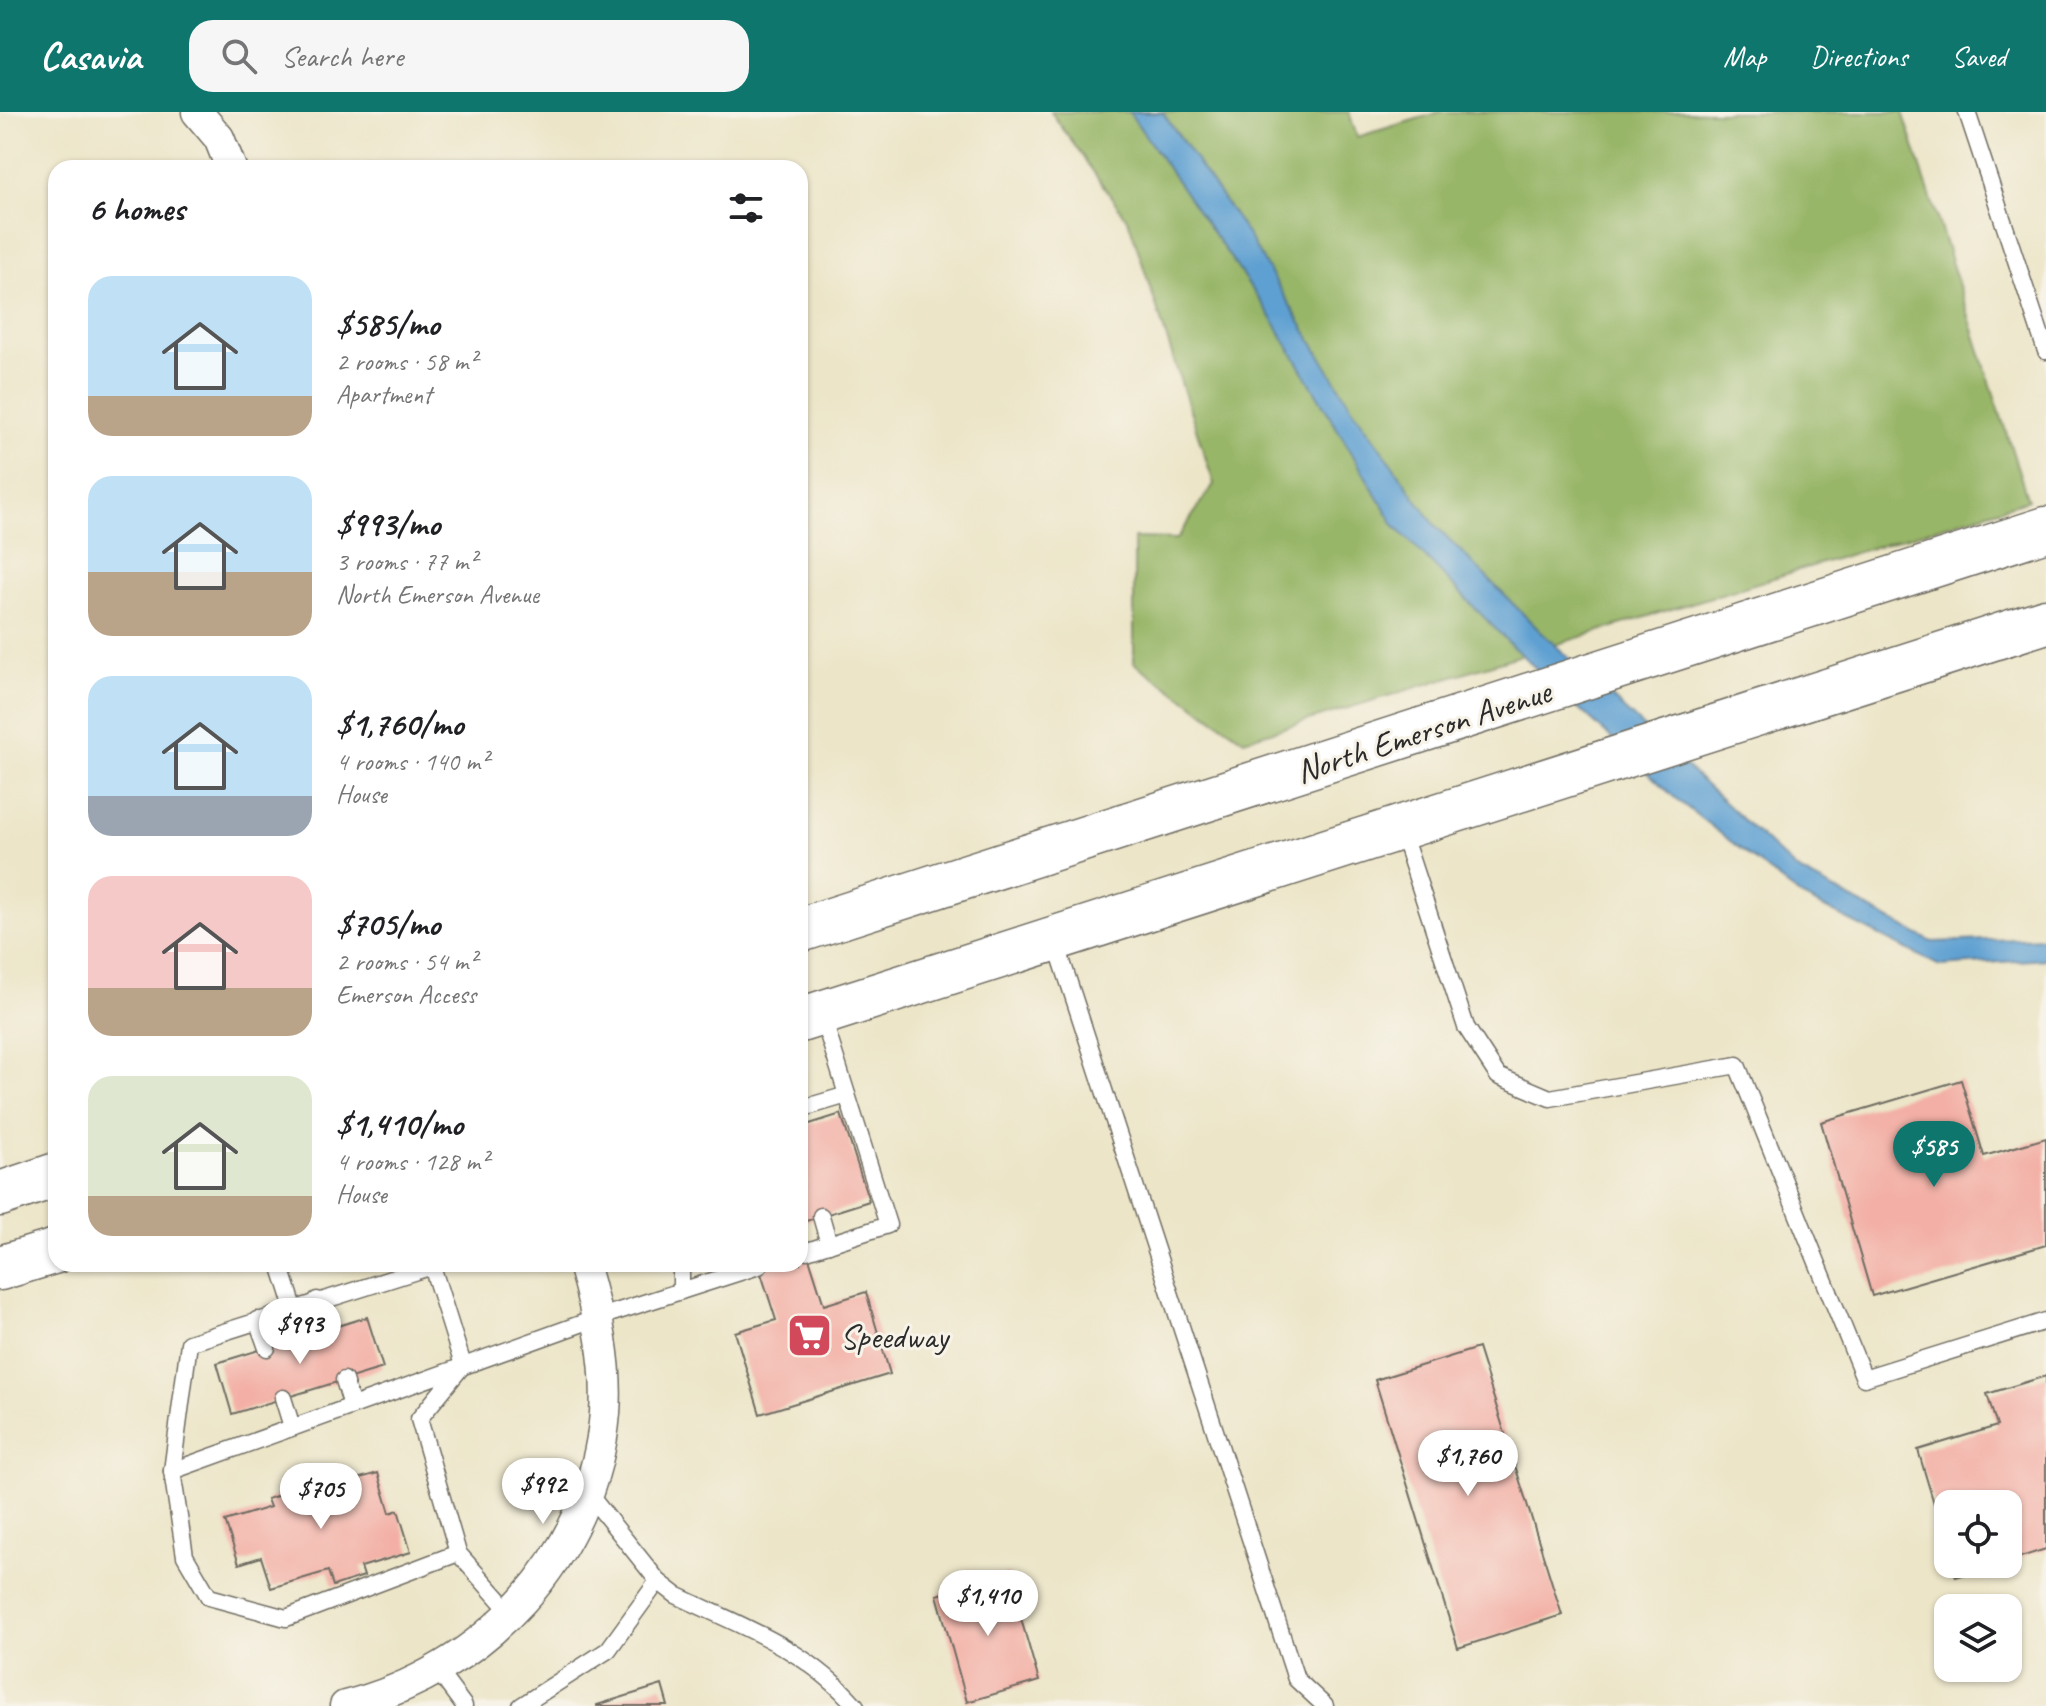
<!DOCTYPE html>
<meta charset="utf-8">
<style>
:root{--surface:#fff;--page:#f6f6f6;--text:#202124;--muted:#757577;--accent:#0f766e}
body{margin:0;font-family:Caveat,sans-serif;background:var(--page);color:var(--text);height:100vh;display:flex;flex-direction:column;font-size:30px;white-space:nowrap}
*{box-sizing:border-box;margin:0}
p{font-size:26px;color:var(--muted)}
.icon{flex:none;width:44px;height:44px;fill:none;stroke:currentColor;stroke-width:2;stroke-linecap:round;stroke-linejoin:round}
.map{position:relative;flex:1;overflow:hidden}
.drawer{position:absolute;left:48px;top:48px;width:760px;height:1112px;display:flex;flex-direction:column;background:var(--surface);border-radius:24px;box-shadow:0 2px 6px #0004}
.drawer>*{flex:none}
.tools{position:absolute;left:1934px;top:1378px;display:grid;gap:16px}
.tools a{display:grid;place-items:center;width:88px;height:88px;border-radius:16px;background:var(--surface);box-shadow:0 2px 6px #0004;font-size:40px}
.price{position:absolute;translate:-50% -68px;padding:0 18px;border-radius:28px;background:#fff;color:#222;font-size:26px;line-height:52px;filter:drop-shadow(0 2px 4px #0008)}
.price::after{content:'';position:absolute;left:50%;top:48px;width:24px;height:18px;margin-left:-12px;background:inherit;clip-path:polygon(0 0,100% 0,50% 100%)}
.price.active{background:var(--accent);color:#fff}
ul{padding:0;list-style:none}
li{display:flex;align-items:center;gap:24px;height:200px;padding:0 40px}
li span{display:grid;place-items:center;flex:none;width:224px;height:160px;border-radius:24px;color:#555}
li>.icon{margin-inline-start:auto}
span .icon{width:96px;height:96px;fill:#fffc;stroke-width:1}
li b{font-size:34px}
h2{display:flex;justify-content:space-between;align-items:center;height:96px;padding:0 40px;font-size:34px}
header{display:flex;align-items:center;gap:48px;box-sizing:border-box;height:112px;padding:0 40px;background:var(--accent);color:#fff}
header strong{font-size:38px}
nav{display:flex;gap:44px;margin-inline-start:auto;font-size:28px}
.search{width:560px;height:72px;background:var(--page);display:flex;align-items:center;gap:20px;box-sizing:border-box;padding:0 28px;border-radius:24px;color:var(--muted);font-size:30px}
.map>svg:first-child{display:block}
.forest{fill:#98b668;stroke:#62704a;stroke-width:2}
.water{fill:#5ea0d2;stroke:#44667e;stroke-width:2}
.building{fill:#f3afa5}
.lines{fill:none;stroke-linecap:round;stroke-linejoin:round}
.service-casing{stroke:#6f6c62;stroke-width:19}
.minor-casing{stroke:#6f6c62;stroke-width:33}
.primary-casing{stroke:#6f6c62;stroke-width:47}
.service{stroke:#fff;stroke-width:16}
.minor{stroke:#fff;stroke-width:30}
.primary{stroke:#fff;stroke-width:44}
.labels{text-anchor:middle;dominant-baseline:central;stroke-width:6;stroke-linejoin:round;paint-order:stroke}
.street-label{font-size:34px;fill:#2b2b2b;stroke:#f7f3e8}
.poi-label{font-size:34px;fill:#2b2b2b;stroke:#f7f3e8;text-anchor:start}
</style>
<header>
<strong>Casavia</strong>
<div class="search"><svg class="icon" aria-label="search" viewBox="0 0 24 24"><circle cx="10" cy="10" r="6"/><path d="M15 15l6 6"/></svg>Search here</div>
<nav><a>Map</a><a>Directions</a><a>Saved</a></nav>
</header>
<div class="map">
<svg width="2046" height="1594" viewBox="0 0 2046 1594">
<rect width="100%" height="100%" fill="#f7f3e8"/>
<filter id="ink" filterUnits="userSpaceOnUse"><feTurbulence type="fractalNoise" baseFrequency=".0125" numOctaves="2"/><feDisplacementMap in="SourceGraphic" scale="16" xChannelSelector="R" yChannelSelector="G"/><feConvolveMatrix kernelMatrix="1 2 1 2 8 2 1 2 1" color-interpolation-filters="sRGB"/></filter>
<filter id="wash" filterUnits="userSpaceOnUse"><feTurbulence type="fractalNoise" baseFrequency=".006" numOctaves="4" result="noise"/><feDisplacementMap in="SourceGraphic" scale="32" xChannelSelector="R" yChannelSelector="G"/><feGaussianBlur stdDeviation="1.8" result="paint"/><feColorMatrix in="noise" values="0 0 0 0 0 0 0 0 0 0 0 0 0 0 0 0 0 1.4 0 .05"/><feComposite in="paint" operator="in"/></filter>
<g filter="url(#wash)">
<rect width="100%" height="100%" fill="#ece5c8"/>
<!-- forest -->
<polygon class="forest" points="1051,0 1349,0 1357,25 1440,0 1903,0 2028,388 1244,628 1134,551 1134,426 1177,427 1214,372 1129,110"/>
<!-- water -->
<polygon class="water" points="1129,0 1163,1 1247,122 1351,294 1435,413 1539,518 1797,758 1932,830 2046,826 2046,847 1940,854 1802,785 1675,686 1513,535 1395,414 1268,200"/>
<g id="blocks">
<!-- building -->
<g class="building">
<polygon points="1961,968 1984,1044 2046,1026 2046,1133 1872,1184 1821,1010"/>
<polygon points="841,1002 869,1089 800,1111 800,1015"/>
<polygon points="801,1121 824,1193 866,1180 890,1262 760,1302 735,1220 776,1208 758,1152 800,1152"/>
<polygon points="367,1205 383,1256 232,1302 217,1251"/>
<polygon points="1478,1236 1562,1503 1458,1536 1375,1268"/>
<polygon points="2046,1264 2046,1437 2008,1449 2008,1392 1948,1392 1947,1435 1918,1338 1997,1314 1987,1282"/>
<polygon points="342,1358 357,1367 378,1361 390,1401 398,1398 411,1440 361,1455 364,1464 333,1474 328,1459 271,1476 261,1445 239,1452 225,1409 270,1395 267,1387 338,1365"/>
<polygon points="1952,1452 1995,1452 1996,1453 1956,1465"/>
<polygon points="1008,1462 1039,1569 967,1590 937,1483"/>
<polygon points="662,1573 668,1594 597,1594 597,1593"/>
</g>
</g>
</g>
<g filter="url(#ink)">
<use href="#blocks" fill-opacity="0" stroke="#6f6c62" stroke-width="2"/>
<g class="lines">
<defs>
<g id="service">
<polyline points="1967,0 2046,239"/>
<polyline points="1401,717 1466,915 1498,964 1550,986 1737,953 1864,1266 2046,1209"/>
<polyline points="1055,828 1296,1567 1325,1594"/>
<polyline points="800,997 847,983"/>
<polyline points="821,1104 829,1132"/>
<polyline points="807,1139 888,1113 822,903"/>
<polyline points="280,1152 294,1196"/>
<polygon points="432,1154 463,1253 419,1307 458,1441 286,1506 209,1485 185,1444 172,1359 189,1231"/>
<polyline points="681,1179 681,1152"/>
<polyline points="317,1188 327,1217"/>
<polyline points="257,1208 267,1236"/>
<polyline points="344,1268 352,1294"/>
<polyline points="283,1286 292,1315"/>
<polyline points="172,1359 597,1206 759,1154"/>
<path d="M587,1380L658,1469L676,1483C743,1515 806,1536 856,1594"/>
<polyline points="458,1441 512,1502"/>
<polyline points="438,1559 464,1594"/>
<polyline points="521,1594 608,1538 658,1469"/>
</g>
<g id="minor">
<polyline points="197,0 219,26 231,56"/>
<path d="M345,1594C483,1560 593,1445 605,1301C609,1251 597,1200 583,1152"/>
</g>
<g id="primary">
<polyline points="800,818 2046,417"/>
<polyline points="800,908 2046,509"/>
<polyline points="0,1082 56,1063"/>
<polyline points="0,1156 56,1139"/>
</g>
</defs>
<!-- service casing -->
<use href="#service" class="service-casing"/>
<!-- minor casing -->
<use href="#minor" class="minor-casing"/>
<!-- primary casing -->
<use href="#primary" class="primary-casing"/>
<!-- service -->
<use href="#service" class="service"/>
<!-- minor -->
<use href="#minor" class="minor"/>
<!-- primary -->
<use href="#primary" class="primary"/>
</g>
</g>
<!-- icons -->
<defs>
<symbol id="supermarket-square" viewBox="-11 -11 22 22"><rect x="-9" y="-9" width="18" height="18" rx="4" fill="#d1495b" stroke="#f7f3e8"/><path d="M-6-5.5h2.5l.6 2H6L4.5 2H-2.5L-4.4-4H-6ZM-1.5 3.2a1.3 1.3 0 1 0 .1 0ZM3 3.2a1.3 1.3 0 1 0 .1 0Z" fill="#fff"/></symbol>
</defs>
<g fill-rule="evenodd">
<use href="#supermarket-square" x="784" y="1198" width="51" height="51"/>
</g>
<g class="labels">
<!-- street labels -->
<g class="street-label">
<text transform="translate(1423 619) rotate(-18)">North Emerson Avenue</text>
</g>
<!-- poi labels -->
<g class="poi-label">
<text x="840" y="1224">Speedway</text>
</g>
</g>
</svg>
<div class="tools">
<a><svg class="icon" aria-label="locate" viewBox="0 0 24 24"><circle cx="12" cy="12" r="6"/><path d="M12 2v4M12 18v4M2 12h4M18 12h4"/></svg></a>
<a><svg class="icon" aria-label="layers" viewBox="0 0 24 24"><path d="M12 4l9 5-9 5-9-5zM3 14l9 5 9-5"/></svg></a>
</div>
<b class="price active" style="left:1934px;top:1077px">$585</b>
<b class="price" style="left:300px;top:1254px">$993</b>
<b class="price" style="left:1468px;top:1386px">$1,760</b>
<b class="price" style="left:543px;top:1414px">$992</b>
<b class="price" style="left:321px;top:1419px">$705</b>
<b class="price" style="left:988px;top:1526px">$1,410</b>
<section class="drawer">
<h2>6 homes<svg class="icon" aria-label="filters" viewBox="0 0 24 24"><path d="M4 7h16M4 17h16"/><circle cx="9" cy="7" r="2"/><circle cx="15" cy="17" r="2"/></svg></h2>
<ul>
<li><span style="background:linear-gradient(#bfe0f5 75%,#b9a48a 0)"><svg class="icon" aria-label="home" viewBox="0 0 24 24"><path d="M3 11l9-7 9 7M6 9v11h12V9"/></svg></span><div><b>$585/mo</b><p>2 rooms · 58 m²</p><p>Apartment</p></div></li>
<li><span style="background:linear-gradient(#bfe0f5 60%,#b9a48a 0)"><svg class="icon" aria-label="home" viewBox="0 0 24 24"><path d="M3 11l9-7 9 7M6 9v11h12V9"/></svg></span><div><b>$993/mo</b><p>3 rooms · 77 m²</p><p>North Emerson Avenue</p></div></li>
<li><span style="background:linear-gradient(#bfe0f5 75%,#9aa5b1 0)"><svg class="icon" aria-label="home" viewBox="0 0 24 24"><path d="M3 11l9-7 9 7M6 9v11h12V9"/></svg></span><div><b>$1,760/mo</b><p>4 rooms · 140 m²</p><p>House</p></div></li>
<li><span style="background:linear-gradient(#f6c9c9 70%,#b9a48a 0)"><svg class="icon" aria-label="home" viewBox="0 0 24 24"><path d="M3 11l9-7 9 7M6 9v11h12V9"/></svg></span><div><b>$705/mo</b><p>2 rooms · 54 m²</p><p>Emerson Access</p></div></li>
<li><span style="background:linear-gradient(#dfe7d0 75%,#b9a48a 0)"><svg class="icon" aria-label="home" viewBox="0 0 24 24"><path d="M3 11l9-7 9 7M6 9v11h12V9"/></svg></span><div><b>$1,410/mo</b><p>4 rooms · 128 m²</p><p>House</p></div></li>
</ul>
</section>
</div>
